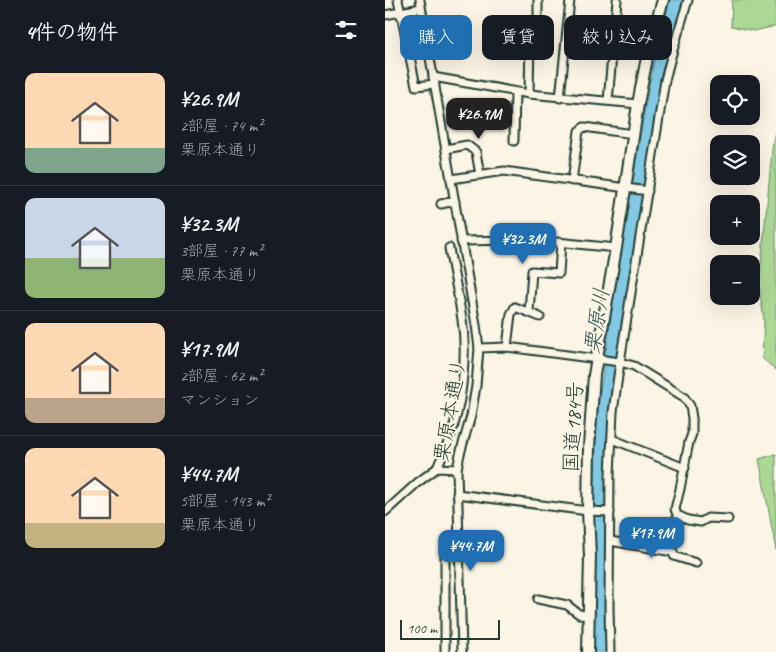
<!DOCTYPE html>
<html lang="ja">
<meta charset="utf-8">
<style>
:root{--surface:#171b24;--page:#20242c;--text:#f1f3f6;--muted:#9ea1a6;--line:#363941;--accent:#1f6fb2}
body{margin:0;font-family:Caveat,"Klee One",sans-serif;background:var(--page);color:var(--text);height:100vh;display:flex;flex-direction:column;font-size:19px;white-space:nowrap}
*{box-sizing:border-box;margin:0}
p{font-size:16px;color:var(--muted)}
.icon{flex:none;width:28px;height:28px;fill:none;stroke:currentColor;stroke-width:2;stroke-linecap:round;stroke-linejoin:round}
.map{position:relative;flex:1;overflow:hidden}
.panel{display:flex;flex-direction:column;background:var(--surface);width:385px}
.panel>*{flex:none}
.hud{position:absolute;left:15px;top:15px;width:300px;height:45px;display:flex;gap:10px}
.controls{position:absolute;left:325px;top:75px;display:grid;gap:10px}
.controls a{display:grid;place-items:center;width:50px;height:50px;border-radius:10px;background:var(--surface);box-shadow:0 5px 20px #0002;font-size:25px}
.scale{position:absolute;left:15px;bottom:12px;width:100px;box-sizing:border-box;padding-left:5px;border:2px solid #1f3d34;border-top:0;font-size:14px;line-height:18px;white-space:nowrap;color:#1f3d34;-webkit-text-stroke:4px #fcf5e5;paint-order:stroke}
.price{position:absolute;translate:-50% -42px;padding:0 11px;border-radius:10px;background:var(--accent);color:#fff;font-size:16px;line-height:32px;filter:drop-shadow(0 1px 2px #0008)}
.price::after{content:'';position:absolute;left:50%;top:30px;width:15px;height:11px;margin-left:-8px;background:inherit;clip-path:polygon(0 0,100% 0,50% 100%)}
.price.on{background:#222;color:#fff}
ul{padding:0;list-style:none}
li{display:flex;align-items:center;gap:15px;height:125px;padding:0 25px}
li+li{border-top:1px solid var(--line)}
li span{display:grid;place-items:center;flex:none;width:140px;height:100px;border-radius:10px;color:#555}
li>.icon{margin-inline-start:auto}
span .icon{width:60px;height:60px;fill:#fffc;stroke-width:1}
li b{font-size:21px}
h2{display:flex;justify-content:space-between;align-items:center;height:60px;padding:0 25px;font-size:21px}
.tag{padding:0 18px;border-radius:10px;background:var(--surface);box-shadow:0 5px 20px #0002;font-size:18px;line-height:45px}
.tag.on{background:var(--accent);color:#fff}
main{display:flex;flex:1;min-height:0}
.map>svg:first-child{display:block}
.green{fill:#acd896;stroke:#668a65}
.water{fill:#83c9e4;stroke:#5b919e}
.lines{fill:none;stroke-linecap:round;stroke-linejoin:round}
.minor-casing{stroke:#1f3d34;stroke-width:11}
.highway-casing{stroke:#1f3d34;stroke-width:14}
.minor{stroke:#fcf5e5;stroke-width:7}
.highway{stroke:#fcf5e5;stroke-width:10}
.labels{text-anchor:middle;dominant-baseline:central;stroke-width:4;stroke-linejoin:round;paint-order:stroke}
.street-label{font-size:21px;fill:#1f3d34;stroke:#fcf5e5}
.water-label{font-size:22px;font-style:italic;fill:#335957;stroke:#fcf5e5}
</style>
<main>
<section class="panel">
<h2>4件の物件<svg class="icon" aria-label="filters" viewBox="0 0 24 24"><path d="M4 7h16M4 17h16"/><circle cx="9" cy="7" r="2"/><circle cx="15" cy="17" r="2"/></svg></h2>
<ul>
<li><span style="background:linear-gradient(#ffd9b3 75%,#7fa58c 0)"><svg class="icon" aria-label="home" viewBox="0 0 24 24"><path d="M3 11l9-7 9 7M6 9v11h12V9"/></svg></span><div><b>¥26.9M</b><p>2部屋 · 74 m²</p><p>栗原本通り</p></div></li>
<li><span style="background:linear-gradient(#c9d6e8 60%,#8fb573 0)"><svg class="icon" aria-label="home" viewBox="0 0 24 24"><path d="M3 11l9-7 9 7M6 9v11h12V9"/></svg></span><div><b>¥32.3M</b><p>3部屋 · 77 m²</p><p>栗原本通り</p></div></li>
<li><span style="background:linear-gradient(#ffd9b3 75%,#b9a48a 0)"><svg class="icon" aria-label="home" viewBox="0 0 24 24"><path d="M3 11l9-7 9 7M6 9v11h12V9"/></svg></span><div><b>¥17.9M</b><p>2部屋 · 62 m²</p><p>マンション</p></div></li>
<li><span style="background:linear-gradient(#ffd9b3 75%,#c2b280 0)"><svg class="icon" aria-label="home" viewBox="0 0 24 24"><path d="M3 11l9-7 9 7M6 9v11h12V9"/></svg></span><div><b>¥44.7M</b><p>5部屋 · 143 m²</p><p>栗原本通り</p></div></li>
</ul>
</section>
<div class="map">
<svg width="391" height="652" viewBox="0 0 391 652">
<rect width="100%" height="100%" fill="#fcf5e5"/>
<filter id="ink" filterUnits="userSpaceOnUse"><feTurbulence type="fractalNoise" baseFrequency=".02" numOctaves="2"/><feDisplacementMap in="SourceGraphic" scale="10" xChannelSelector="R" yChannelSelector="G"/><feConvolveMatrix kernelMatrix="1 2 1 2 8 2 1 2 1" color-interpolation-filters="sRGB"/></filter>
<g filter="url(#ink)">
<!-- green -->
<g class="green">
<polygon points="347,0 391,0 391,26 369,31 346,26"/>
<polygon points="391,129 391,370 377,358 379,320 374,287 388,140"/>
<polygon points="391,454 391,550 374,459"/>
</g>
<!-- water -->
<polygon class="water" points="285,0 298,0 288,31 280,63 265,145 231,364 227,399 221,610 222,652 209,652 209,514 212,412 240,223 241,222 259,113 269,61"/>
<g class="lines">
<defs>
<g id="minor">
<polyline points="13,0 31,86 50,84"/>
<polyline points="35,0 91,325 94,348 91,386 86,416 75,454 72,469 77,652"/>
<polyline points="153,0 153,28"/>
<polyline points="0,15 36,8"/>
<polyline points="48,77 144,94 253,104"/>
<polyline points="144,94 145,37"/>
<polyline points="175,98 185,0"/>
<polyline points="223,101 232,0"/>
<polyline points="129,141 130,92"/>
<polyline points="61,149 82,145 91,152 95,175"/>
<polyline points="66,179 119,171 263,191"/>
<polyline points="187,181 194,131 199,127 248,134"/>
<polyline points="56,204 70,201"/>
<polyline points="76,241 131,240 172,242 231,248"/>
<polyline points="144,312 147,271 174,273 176,243"/>
<polyline points="122,347 126,314 130,307 155,317"/>
<polyline points="94,348 122,347 235,362 249,366 299,397 305,406 307,418 307,434 304,442 295,489 290,509 292,515 303,520 316,522 323,518 343,519"/>
<polyline points="227,439 300,468"/>
<path d="M52,468C58,454 65,440 69,425C78,395 82,351 77,320C74,296 68,272 64,248"/>
<polyline points="72,494 203,511 225,512"/>
<polyline points="0,512 32,483 52,468 72,469"/>
<polyline points="225,541 288,552 289,556 311,563"/>
<polyline points="153,599 182,605 194,614 203,616"/>
<polyline points="60,652 60,554"/>
<polyline points="225,652 224,607 225,475 228,412 235,362 280,80 286,57 303,0"/>
</g>
<polyline id="highway" points="203,652 205,556 203,511 204,447 209,375 231,248 253,104 264,47 278,0"/>
</defs>
<!-- minor casing -->
<use href="#minor" class="minor-casing"/>
<!-- highway casing -->
<use href="#highway" class="highway-casing"/>
<!-- minor -->
<use href="#minor" class="minor"/>
<!-- highway -->
<use href="#highway" class="highway"/>
</g>
</g>
<g class="labels">
<!-- street labels -->
<g class="street-label">
<text transform="translate(65 410) rotate(-80)">栗原本通り</text>
<text transform="translate(188 427) rotate(-87)">国道184号</text>
</g>
<!-- water labels -->
<g class="water-label">
<text transform="translate(212 321) rotate(-81)">栗原川</text>
</g>
</g>
</svg>
<div class="controls">
<a><svg class="icon" aria-label="locate" viewBox="0 0 24 24"><circle cx="12" cy="12" r="6"/><path d="M12 2v4M12 18v4M2 12h4M18 12h4"/></svg></a>
<a><svg class="icon" aria-label="layers" viewBox="0 0 24 24"><path d="M12 4l9 5-9 5-9-5zM3 14l9 5 9-5"/></svg></a>
<a>+</a>
<a>−</a>
</div>
<div class="scale">100 m</div>
<b class="price on" style="left:94px;top:140px">¥26.9M</b>
<b class="price" style="left:138px;top:265px">¥32.3M</b>
<b class="price" style="left:267px;top:559px">¥17.9M</b>
<b class="price" style="left:86px;top:572px">¥44.7M</b>
<div class="hud">
<a class="tag on">購入</a>
<a class="tag">賃貸</a>
<a class="tag">絞り込み</a>
</div>
</div>
</main>
